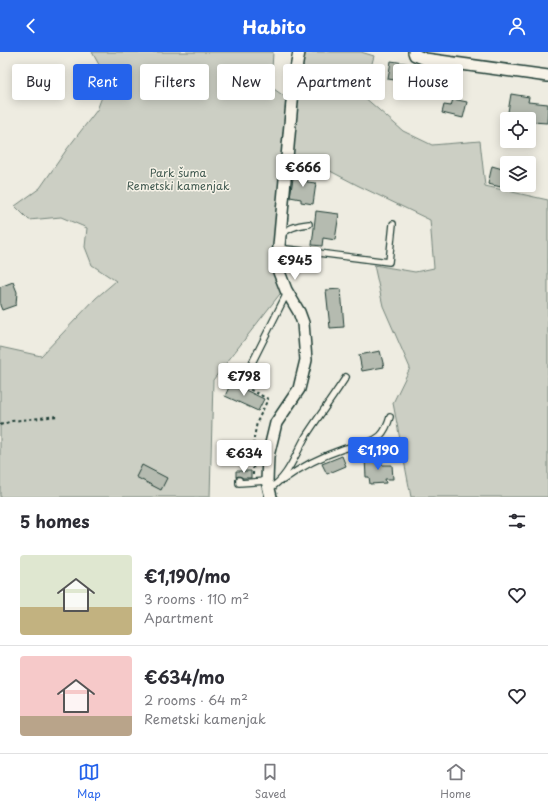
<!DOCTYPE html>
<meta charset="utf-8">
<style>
:root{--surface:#fff;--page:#f7f7f7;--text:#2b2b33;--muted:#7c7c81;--line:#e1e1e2;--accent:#2563eb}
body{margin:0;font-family:"Playpen Sans",sans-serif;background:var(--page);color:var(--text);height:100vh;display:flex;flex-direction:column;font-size:15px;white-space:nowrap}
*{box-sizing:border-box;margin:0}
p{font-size:13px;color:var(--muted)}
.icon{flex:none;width:22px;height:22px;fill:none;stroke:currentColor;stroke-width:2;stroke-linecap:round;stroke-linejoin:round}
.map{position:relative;height:445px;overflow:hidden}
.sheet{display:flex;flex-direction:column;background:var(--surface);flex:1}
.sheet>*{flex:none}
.top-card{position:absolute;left:12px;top:12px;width:524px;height:36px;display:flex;gap:8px}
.controls{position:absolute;left:500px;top:60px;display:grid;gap:8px}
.controls a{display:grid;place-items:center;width:36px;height:36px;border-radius:4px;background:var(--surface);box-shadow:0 2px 10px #0003;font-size:20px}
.price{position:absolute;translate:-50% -34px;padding:0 9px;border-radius:4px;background:#fff;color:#222;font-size:13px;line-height:26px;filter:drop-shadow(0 1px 2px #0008)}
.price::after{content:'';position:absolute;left:50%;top:24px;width:12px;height:9px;margin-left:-6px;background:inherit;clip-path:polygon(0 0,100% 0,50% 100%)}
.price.current{background:var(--accent);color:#fff}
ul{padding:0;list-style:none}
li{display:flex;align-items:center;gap:12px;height:100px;padding:0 20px}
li+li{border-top:1px solid var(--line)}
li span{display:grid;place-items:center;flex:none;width:112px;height:80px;border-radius:4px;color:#555}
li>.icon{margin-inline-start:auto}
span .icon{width:48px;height:48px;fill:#fffc;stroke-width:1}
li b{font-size:17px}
h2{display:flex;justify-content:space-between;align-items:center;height:48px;padding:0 20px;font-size:17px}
.tag{padding:0 14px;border-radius:4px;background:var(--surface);box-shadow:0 2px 10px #0003;font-size:14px;line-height:36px}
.tag.current{background:var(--accent);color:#fff}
header{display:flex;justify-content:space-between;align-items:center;height:52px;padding:0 20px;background:var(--accent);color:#fff;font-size:18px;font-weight:700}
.dock{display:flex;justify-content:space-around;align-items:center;height:56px;border-top:1px solid var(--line);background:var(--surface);font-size:11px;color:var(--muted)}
.dock a{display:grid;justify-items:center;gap:2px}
.dock .current{color:var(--accent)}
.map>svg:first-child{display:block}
.green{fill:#cccfc4;stroke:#76867c}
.building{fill:#b5bbb0;stroke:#1f3d34}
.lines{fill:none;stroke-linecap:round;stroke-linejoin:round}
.lane-casing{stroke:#1f3d34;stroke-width:8}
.street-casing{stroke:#1f3d34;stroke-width:14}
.path{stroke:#1f3d34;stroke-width:2;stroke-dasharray:3 3;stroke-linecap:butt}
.lane{stroke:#f7f3e8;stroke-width:5.5}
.street{stroke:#f7f3e8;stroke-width:11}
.labels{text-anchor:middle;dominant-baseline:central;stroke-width:3;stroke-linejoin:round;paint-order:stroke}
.park-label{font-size:11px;fill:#425a51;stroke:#f7f3e8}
</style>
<header><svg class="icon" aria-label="back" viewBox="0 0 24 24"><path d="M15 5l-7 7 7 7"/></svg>Habito<svg class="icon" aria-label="person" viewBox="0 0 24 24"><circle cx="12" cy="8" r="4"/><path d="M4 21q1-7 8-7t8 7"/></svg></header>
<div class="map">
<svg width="548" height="445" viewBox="0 0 548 445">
<rect width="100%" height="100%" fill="#eeece1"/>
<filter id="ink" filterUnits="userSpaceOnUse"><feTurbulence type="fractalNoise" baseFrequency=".025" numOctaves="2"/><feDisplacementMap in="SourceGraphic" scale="8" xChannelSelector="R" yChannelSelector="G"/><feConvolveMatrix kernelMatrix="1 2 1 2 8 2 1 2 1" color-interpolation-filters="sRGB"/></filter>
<g filter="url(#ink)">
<!-- green -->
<polygon class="green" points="92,0 273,0 271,35 297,53 303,8 306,0 361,0 374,4 363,44 403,79 432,93 480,89 485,134 548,148 548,445 411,445 393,351 410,316 383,254 374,213 415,220 434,216 430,168 357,133 309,108 284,104 283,238 213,328 210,445 0,445 0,295 41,304 96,246 116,229 92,213 85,195 87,176 61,165 29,168 15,154 40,136 67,97 97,58 108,29"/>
<!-- building -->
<g class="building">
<polygon points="391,9 411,12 408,30 388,27"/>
<polygon points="511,42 529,45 528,50 548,52 547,71 532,70 532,67 507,66"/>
<polygon points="453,47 467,50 463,66 442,61 444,53 451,54"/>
<polygon points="492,114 506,118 501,135 488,132"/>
<polygon points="294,120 308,122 307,130 316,131 313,152 301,150 301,147 290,145"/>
<polygon points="316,159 339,162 335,188 323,186 322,194 312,193"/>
<polygon points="13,230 17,240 16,253 2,258 0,253 0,235"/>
<polygon points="341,237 344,275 330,276 326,238"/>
<polygon points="380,299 384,315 362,319 359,303"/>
<polygon points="231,331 264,347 258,359 225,344"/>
<polygon points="342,404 346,414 327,422 322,412"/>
<polygon points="381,406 382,413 392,413 393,427 385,427 386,431 370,432 369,425 366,425 365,407"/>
<polygon points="142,413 167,426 161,438 136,425"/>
<polygon points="236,419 251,419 251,426 243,426 239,424 236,425"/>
</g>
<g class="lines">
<defs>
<g id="lane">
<path d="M282,183C288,175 299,173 309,172"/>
<polyline points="279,196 389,210 393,172"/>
<polyline points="249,317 285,245 286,241"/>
<polyline points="239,428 239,431 267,429"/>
<path d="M283,428C301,415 322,404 343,397C355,393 369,393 380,384C385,379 388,372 390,365"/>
<path d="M269,437C288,426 295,403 306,384C319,364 333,345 346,325"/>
</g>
<g id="street">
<polyline points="414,0 415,3 425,7 548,24"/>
<polyline points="271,445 267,429 268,404 276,371 299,337 306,308 303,271 299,260 286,238 279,220 278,205 294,28 299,0"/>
</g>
</defs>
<!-- lane casing -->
<use href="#lane" class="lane-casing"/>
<!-- street casing -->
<use href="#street" class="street-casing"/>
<!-- path -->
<g class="path">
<polyline points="0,373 12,369 58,364"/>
<polyline points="253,423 254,386 257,370 268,347 249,337 256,322"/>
</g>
<!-- lane -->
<use href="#lane" class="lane"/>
<!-- street -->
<use href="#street" class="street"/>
</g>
</g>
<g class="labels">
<!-- park labels -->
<g class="park-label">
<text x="178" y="120">Park šuma<tspan x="178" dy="13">Remetski kamenjak</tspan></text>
</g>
</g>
</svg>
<div class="controls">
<a><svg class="icon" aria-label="locate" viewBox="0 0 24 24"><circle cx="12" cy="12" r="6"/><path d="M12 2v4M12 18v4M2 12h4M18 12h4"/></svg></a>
<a><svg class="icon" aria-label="layers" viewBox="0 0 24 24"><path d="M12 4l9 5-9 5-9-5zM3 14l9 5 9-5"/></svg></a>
</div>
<b class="price" style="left:303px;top:136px">€666</b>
<b class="price" style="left:295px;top:229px">€945</b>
<b class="price" style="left:244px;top:345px">€798</b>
<b class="price current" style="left:378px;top:419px">€1,190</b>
<b class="price" style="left:244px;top:422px">€634</b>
<div class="top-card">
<a class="tag">Buy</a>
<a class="tag current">Rent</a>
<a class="tag">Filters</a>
<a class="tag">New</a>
<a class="tag">Apartment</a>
<a class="tag">House</a>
</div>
</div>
<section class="sheet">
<h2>5 homes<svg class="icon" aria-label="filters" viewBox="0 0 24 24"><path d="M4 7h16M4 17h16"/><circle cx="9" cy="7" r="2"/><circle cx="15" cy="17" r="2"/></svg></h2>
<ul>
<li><span style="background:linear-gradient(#dfe7d0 65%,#c2b280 0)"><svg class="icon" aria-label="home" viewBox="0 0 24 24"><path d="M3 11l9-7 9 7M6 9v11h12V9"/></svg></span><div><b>€1,190/mo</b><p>3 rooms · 110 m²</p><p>Apartment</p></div><svg class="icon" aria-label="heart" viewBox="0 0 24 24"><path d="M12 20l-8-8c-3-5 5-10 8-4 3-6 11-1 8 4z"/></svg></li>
<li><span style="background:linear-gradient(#f6c9c9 75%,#b9a48a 0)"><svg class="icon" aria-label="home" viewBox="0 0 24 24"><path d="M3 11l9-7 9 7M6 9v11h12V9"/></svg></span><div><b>€634/mo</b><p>2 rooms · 64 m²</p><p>Remetski kamenjak</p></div><svg class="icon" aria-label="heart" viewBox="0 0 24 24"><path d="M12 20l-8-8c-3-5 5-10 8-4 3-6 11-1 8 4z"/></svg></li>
</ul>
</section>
<nav class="dock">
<a class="current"><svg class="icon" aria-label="map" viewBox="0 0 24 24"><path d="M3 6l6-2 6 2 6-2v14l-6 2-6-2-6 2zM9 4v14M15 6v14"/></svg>Map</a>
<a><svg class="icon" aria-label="saved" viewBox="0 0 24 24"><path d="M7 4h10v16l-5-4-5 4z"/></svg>Saved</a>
<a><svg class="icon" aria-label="home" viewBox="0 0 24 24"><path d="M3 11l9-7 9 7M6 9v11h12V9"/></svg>Home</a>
</nav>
